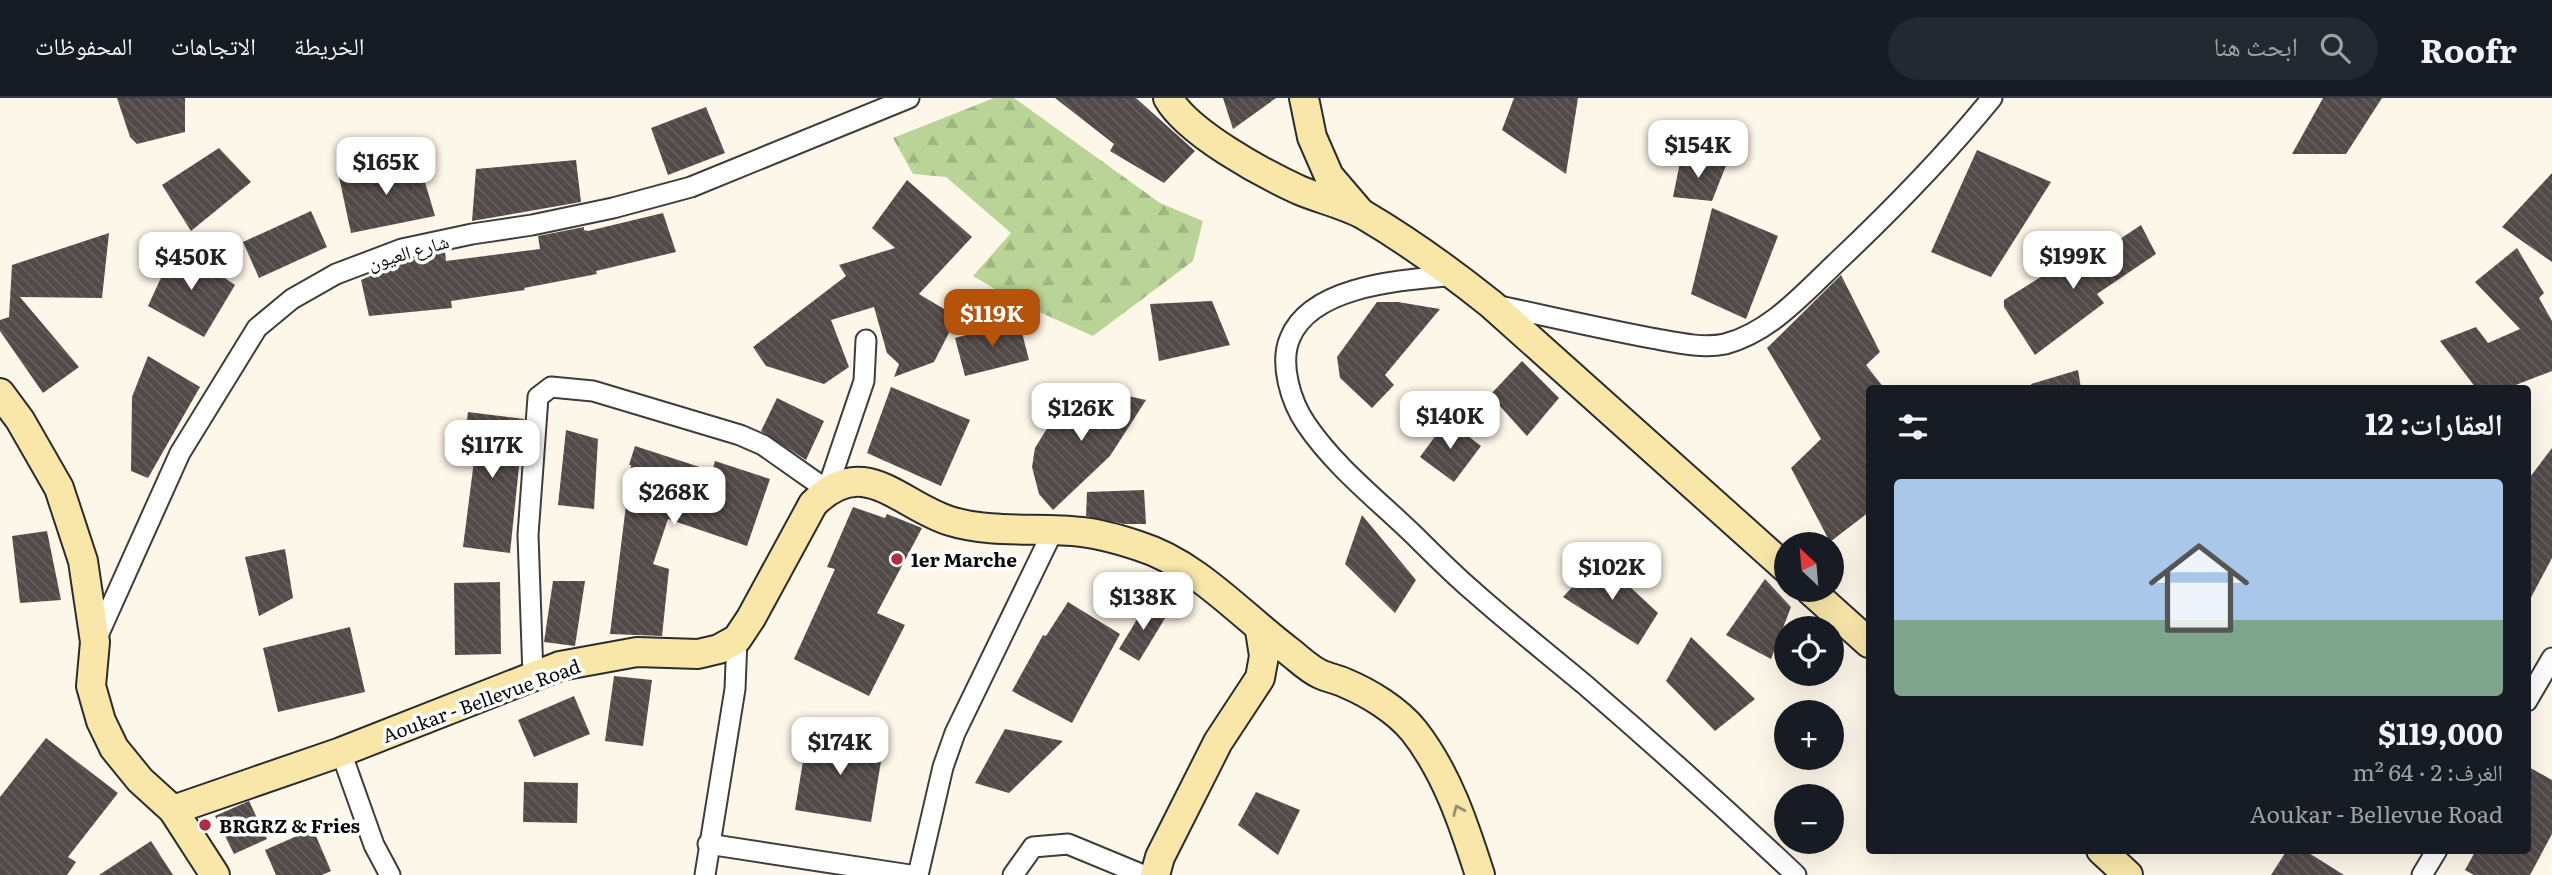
<!DOCTYPE html>
<html lang="ar">
<meta charset="utf-8">
<style>
:root{--surface:#171b24;--page:#242831;--text:#f1f3f6;--muted:#9ea1a6;--line:#363941;--accent:#b45309}
body{margin:0;font-family:Literata,"Noto Naskh Arabic",serif;background:var(--page);color:var(--text);direction:rtl;height:100vh;display:flex;flex-direction:column;font-size:26px;white-space:nowrap}
*{box-sizing:border-box;margin:0}
p{font-size:23px;color:var(--muted)}
.icon{flex:none;width:38px;height:38px;fill:none;stroke:currentColor;stroke-width:2;stroke-linecap:round;stroke-linejoin:round}
.map{position:relative;flex:1;overflow:hidden;direction:ltr}
.panel{position:absolute;left:1866px;top:287px;width:665px;height:469px;display:flex;flex-direction:column;background:var(--surface);border-radius:7px;box-shadow:0 7px 28px #0002;direction:rtl}
.panel>*{flex:none}
.needle{width:46px;rotate:334deg}
.buttons{position:absolute;left:1774px;top:434px;display:grid;gap:14px}
.buttons a{display:grid;place-items:center;width:70px;height:70px;border-radius:50%;background:var(--surface);box-shadow:0 7px 28px #0002;font-size:35px}
.price{position:absolute;translate:-50% -60px;padding:0 16px;border-radius:14px;background:#fff;color:#222;font-size:23px;line-height:46px;filter:drop-shadow(0 2px 4px #0008)}
.price::after{content:'';position:absolute;left:50%;top:42px;width:21px;height:16px;margin-left:-10px;background:inherit;clip-path:polygon(0 0,100% 0,50% 100%)}
.price.active{background:var(--accent);color:#fff}
ul{padding:0;list-style:none}
li{display:grid;align-content:center;gap:14px;height:371px;padding:0 28px}
li+li{border-top:2px solid var(--line)}
li span{display:grid;place-items:center;height:217px;border-radius:7px;color:#555}
li>.icon{margin-inline-start:auto}
span .icon{width:126px;height:126px;fill:#fffc;stroke-width:1}
li b{font-size:30px}
h2{display:flex;justify-content:space-between;align-items:center;height:84px;padding:0 28px;font-size:30px}
header{display:flex;align-items:center;gap:42px;box-sizing:border-box;height:98px;padding:0 35px;background:var(--surface);border-bottom:2px solid var(--line)}
header strong{font-size:33px}
nav{display:flex;gap:38px;margin-inline-start:auto;font-size:24px}
.search{width:490px;height:63px;background:var(--page);display:flex;align-items:center;gap:18px;box-sizing:border-box;padding:0 24px;border-radius:38px;color:var(--muted);font-size:26px}
.map>svg:first-child{display:block}
.forest{fill:url(#forest-firs)}
.building{fill:url(#building-back-hatch)}
.lines{fill:none;stroke-linecap:round;stroke-linejoin:round}
.street-casing{stroke:#3d3d3d;stroke-width:23}
.secondary-casing{stroke:#2c2c2c;stroke-width:32}
.street{stroke:#fff;stroke-width:19}
.secondary{stroke:#f9e6a9;stroke-width:28}
.oneway{stroke:#998e69}
.poi-dot{fill:#af2d43;stroke:#fff;stroke-width:2.5}
.labels{text-anchor:middle;dominant-baseline:central;stroke-width:7;stroke-linejoin:round;paint-order:stroke}
.street-label{font-size:19px;fill:#0a0a0a;stroke:#fff}
.poi-label{font-size:19px;font-weight:bold;fill:#0a0a0a;stroke:#fff;text-anchor:start}
</style>
<header>
<strong>Roofr</strong>
<div class="search"><svg class="icon" aria-label="search" viewBox="0 0 24 24"><circle cx="10" cy="10" r="6"/><path d="M15 15l6 6"/></svg>ابحث هنا</div>
<nav><a>الخريطة</a><a>الاتجاهات</a><a>المحفوظات</a></nav>
</header>
<div class="map">
<svg width="2552" height="777" viewBox="0 0 2552 777">
<defs>
<pattern id="forest-firs" width="22" height="20" patternUnits="userSpaceOnUse" patternTransform="scale(1.75)"><rect width="22" height="20" fill="#bad497"/><path d="M5 1l3.5 6h-7zM16 11l3.5 6h-7z" fill="#9fb581"/></pattern>
<pattern id="building-back-hatch" width="6" height="6" patternUnits="userSpaceOnUse" patternTransform="scale(1.75)"><rect width="6" height="6" fill="#524a48"/><path d="M-1 5l2 2M0 0l6 6M5-1l2 2" fill="none" stroke="#66605e"/></pattern>
</defs>
<rect width="100%" height="100%" fill="#fdf7e9"/>
<!-- forest -->
<polygon class="forest" points="994,0 1014,0 1160,105 1203,123 1193,163 1093,238 1019,205 973,178 1011,135 946,79 913,76 893,40"/>
<!-- building -->
<g class="building">
<polygon points="117,0 185,0 185,34 137,46 130,39"/>
<polygon points="1055,0 1136,0 1195,53 1164,85 1110,53 1114,46"/>
<polygon points="1223,0 1276,0 1233,31"/>
<polygon points="1514,0 1578,0 1566,76 1502,32"/>
<polygon points="2323,0 2382,0 2346,56 2292,56"/>
<polygon points="706,9 725,55 668,77 651,30"/>
<polygon points="219,50 251,84 191,133 162,87"/>
<polygon points="1977,52 2051,84 1991,179 1931,154"/>
<polygon points="576,62 581,104 472,123 476,71"/>
<polygon points="419,64 435,118 351,135 339,79"/>
<polygon points="1680,64 1727,65 1712,103 1673,99"/>
<polygon points="2552,75 2552,164 2502,129"/>
<polygon points="907,82 972,139 919,196 949,214 954,225 934,264 894,279 899,266 887,255 874,209 831,222 849,269 824,286 766,268 753,249 846,178 839,167 895,150 872,130"/>
<polygon points="1712,110 1778,138 1746,221 1691,196"/>
<polygon points="311,113 327,149 259,180 243,144"/>
<polygon points="663,115 676,154 596,173 597,176 524,190 525,192 451,203 452,210 369,218 361,182 405,163 445,154 446,163 540,151 538,138 584,129 584,132 588,133"/>
<polygon points="2141,127 2156,156 2097,196 2104,205 2035,257 2004,209 2004,202 2068,162 2075,171"/>
<polygon points="109,135 102,200 20,199 79,269 43,295 0,233 0,222 9,219 12,167"/>
<polygon points="176,147 235,187 204,239 148,208"/>
<polygon points="2517,150 2544,195 2539,200 2552,223 2552,273 2508,290 2476,290 2440,243 2476,229 2488,245 2520,231 2475,184"/>
<polygon points="1841,177 1880,254 1866,267 1884,290 1869,290 1869,414 1830,444 1791,370 1821,341 1767,250"/>
<polygon points="1212,203 1230,247 1159,263 1150,206"/>
<polygon points="1377,204 1398,204 1440,211 1385,277 1394,287 1372,310 1340,280 1337,259"/>
<polygon points="1019,223 1029,262 965,278 955,240"/>
<polygon points="148,258 200,289 148,380 131,373 132,299"/>
<polygon points="1522,263 1559,300 1527,338 1490,297"/>
<polygon points="2078,272 2081,290 2032,290 2031,286"/>
<polygon points="891,289 970,322 941,388 867,355"/>
<polygon points="1110,294 1146,302 1110,358 1053,412 1039,396 1032,369 1035,350 1051,324 1076,304"/>
<polygon points="777,300 824,323 806,362 761,333"/>
<polygon points="468,314 524,321 510,455 463,449 474,363 462,361"/>
<polygon points="1447,322 1481,348 1454,384 1420,359"/>
<polygon points="566,332 598,341 594,411 558,407"/>
<polygon points="635,348 712,373 715,363 770,381 747,448 668,421 653,466 669,471 662,538 610,536 631,367 629,367"/>
<polygon points="2552,350 2552,460 2527,507 2527,383"/>
<polygon points="1144,392 1146,426 1124,426 1086,418 1087,394"/>
<polygon points="853,409 885,420 887,416 922,430 877,515 905,527 869,598 794,561 835,471 827,469"/>
<polygon points="1362,417 1416,482 1395,515 1345,466"/>
<polygon points="47,433 61,502 20,505 12,438"/>
<polygon points="285,451 293,500 259,518 245,459"/>
<polygon points="1599,460 1658,515 1638,547 1563,499"/>
<polygon points="1765,481 1791,509 1771,561 1726,537"/>
<polygon points="553,483 585,483 575,548 544,544"/>
<polygon points="500,484 501,556 455,557 454,485"/>
<polygon points="1068,504 1120,536 1072,625 1012,593 1043,537 1046,538"/>
<polygon points="1147,505 1167,517 1139,563 1119,551"/>
<polygon points="350,529 365,594 278,614 263,550"/>
<polygon points="1691,539 1755,601 1715,633 1666,583"/>
<polygon points="614,578 652,582 643,648 605,643"/>
<polygon points="574,598 590,636 534,659 518,622"/>
<polygon points="1005,631 1063,643 1009,695 975,685"/>
<polygon points="808,633 884,645 871,724 795,712"/>
<polygon points="46,640 118,695 68,759 76,764 67,777 0,777 0,699"/>
<polygon points="2527,668 2552,682 2552,736 2530,777 2474,777 2465,772 2476,752 2527,752"/>
<polygon points="524,684 578,685 577,725 523,724"/>
<polygon points="1256,694 1300,712 1278,757 1238,727"/>
<polygon points="249,703 267,741 234,756 215,718"/>
<polygon points="313,731 331,773 322,777 276,777 265,752"/>
<polygon points="151,743 173,777 99,777"/>
<polygon points="2287,752 2304,752 2344,777 2271,777"/>
</g>
<g class="lines">
<defs>
<g id="street">
<path d="M1456,177C1406,182 1312,186 1290,240C1279,266 1291,304 1306,326C1335,369 1379,403 1416,439C1435,458 1454,477 1474,494C1510,526 1547,555 1584,586C1656,648 1727,712 1796,777"/>
<path d="M1495,207C1547,218 1598,230 1651,240C1674,244 1701,251 1725,246C1771,234 1805,194 1839,162C1894,110 1944,59 1992,0"/>
<polyline points="95,544 180,355 257,230 292,201 336,176 402,151 472,136 532,127 613,110 691,89 909,0"/>
<polyline points="533,578 528,437 538,299 551,289 593,293 740,337 763,347 827,392 864,283 866,242"/>
<polyline points="2527,603 2552,560"/>
<polyline points="341,654 374,747 390,777"/>
<polyline points="708,746 910,777"/>
<polyline points="705,777 735,591 737,541"/>
<polyline points="918,777 943,669 955,635 1053,433"/>
<polyline points="1013,777 1033,749 1068,746 1143,777"/>
<polyline points="2422,777 2437,752"/>
</g>
<g id="secondary">
<path d="M1168,0C1188,35 1262,75 1299,92C1320,101 1344,106 1364,117C1408,143 1451,174 1491,206L1787,471"/>
<polyline points="1304,0 1312,39 1329,78 1359,113"/>
<polyline points="0,295 20,322 59,390 83,463 95,544 91,588 101,623 114,650 140,682 173,712 215,777"/>
<polyline points="1810,492 1869,545"/>
<path d="M173,712L341,654L560,568L637,554L698,556L719,551L737,541L751,520L813,406C864,354 899,407 950,423C992,436 1040,429 1082,434C1101,436 1121,442 1139,448C1197,466 1242,518 1290,554C1299,561 1309,571 1320,576C1328,580 1337,581 1345,585C1369,595 1397,612 1414,633C1447,675 1464,727 1480,777"/>
<polyline points="2101,752 2128,777"/>
<polyline points="1155,777 1160,759 1218,644 1260,580 1264,558 1260,532"/>
</g>
</defs>
<!-- street casing -->
<use href="#street" class="street-casing"/>
<!-- secondary casing -->
<use href="#secondary" class="secondary-casing"/>
<!-- street -->
<use href="#street" class="street"/>
<!-- secondary -->
<use href="#secondary" class="secondary"/>
</g>
<!-- one-way arrows -->
<defs><path id="oneway-chevron" d="M-2-3.5L2.5 0L-2 3.5" fill="none" stroke-width="1.6" stroke-linecap="round" stroke-linejoin="round" transform="scale(1.75)"/></defs>
<use class="oneway" href="#oneway-chevron" transform="translate(1458 712) rotate(-114)"/>
<!-- markers -->
<g class="poi-dot">
<circle cx="897" cy="461" r="7"/>
<circle cx="205" cy="727" r="7"/>
</g>
<g class="labels">
<!-- street labels -->
<g class="street-label">
<text transform="translate(408 153) rotate(-16)">شارع العيون</text>
<text transform="translate(481 602) rotate(-20)">Aoukar - Bellevue Road</text>
</g>
<!-- poi labels -->
<g class="poi-label">
<text x="911" y="461">1er Marche</text>
<text x="219" y="727">BRGRZ &amp; Fries</text>
</g>
</g>
</svg>
<div class="buttons">
<a><svg class="needle" viewBox="-14 -14 28 28"><path d="M0-13l5 13h-10z" fill="#e53935"/><path d="M0 13l5-13h-10z" fill="#9ea1a6"/></svg></a>
<a><svg class="icon" aria-label="locate" viewBox="0 0 24 24"><circle cx="12" cy="12" r="6"/><path d="M12 2v4M12 18v4M2 12h4M18 12h4"/></svg></a>
<a>+</a>
<a>−</a>
</div>
<b class="price" style="left:1698px;top:82px">$154K</b>
<b class="price" style="left:386px;top:99px">$165K</b>
<b class="price" style="left:2073px;top:193px">$199K</b>
<b class="price" style="left:191px;top:194px">$450K</b>
<b class="price active" style="left:992px;top:251px">$119K</b>
<b class="price" style="left:1081px;top:345px">$126K</b>
<b class="price" style="left:1450px;top:353px">$140K</b>
<b class="price" style="left:492px;top:382px">$117K</b>
<b class="price" style="left:674px;top:429px">$268K</b>
<b class="price" style="left:1612px;top:504px">$102K</b>
<b class="price" style="left:1143px;top:534px">$138K</b>
<b class="price" style="left:840px;top:679px">$174K</b>
<section class="panel">
<h2>العقارات: 12<svg class="icon" aria-label="filters" viewBox="0 0 24 24"><path d="M4 7h16M4 17h16"/><circle cx="9" cy="7" r="2"/><circle cx="15" cy="17" r="2"/></svg></h2>
<ul>
<li><span style="background:linear-gradient(#a9c7e8 65%,#7fa58c 0)"><svg class="icon" aria-label="home" viewBox="0 0 24 24"><path d="M3 11l9-7 9 7M6 9v11h12V9"/></svg></span><div><b>$119,000</b><p>الغرف: 2 · 64 m²</p><p>Aoukar - Bellevue Road</p></div></li>
</ul>
</section>
</div>
